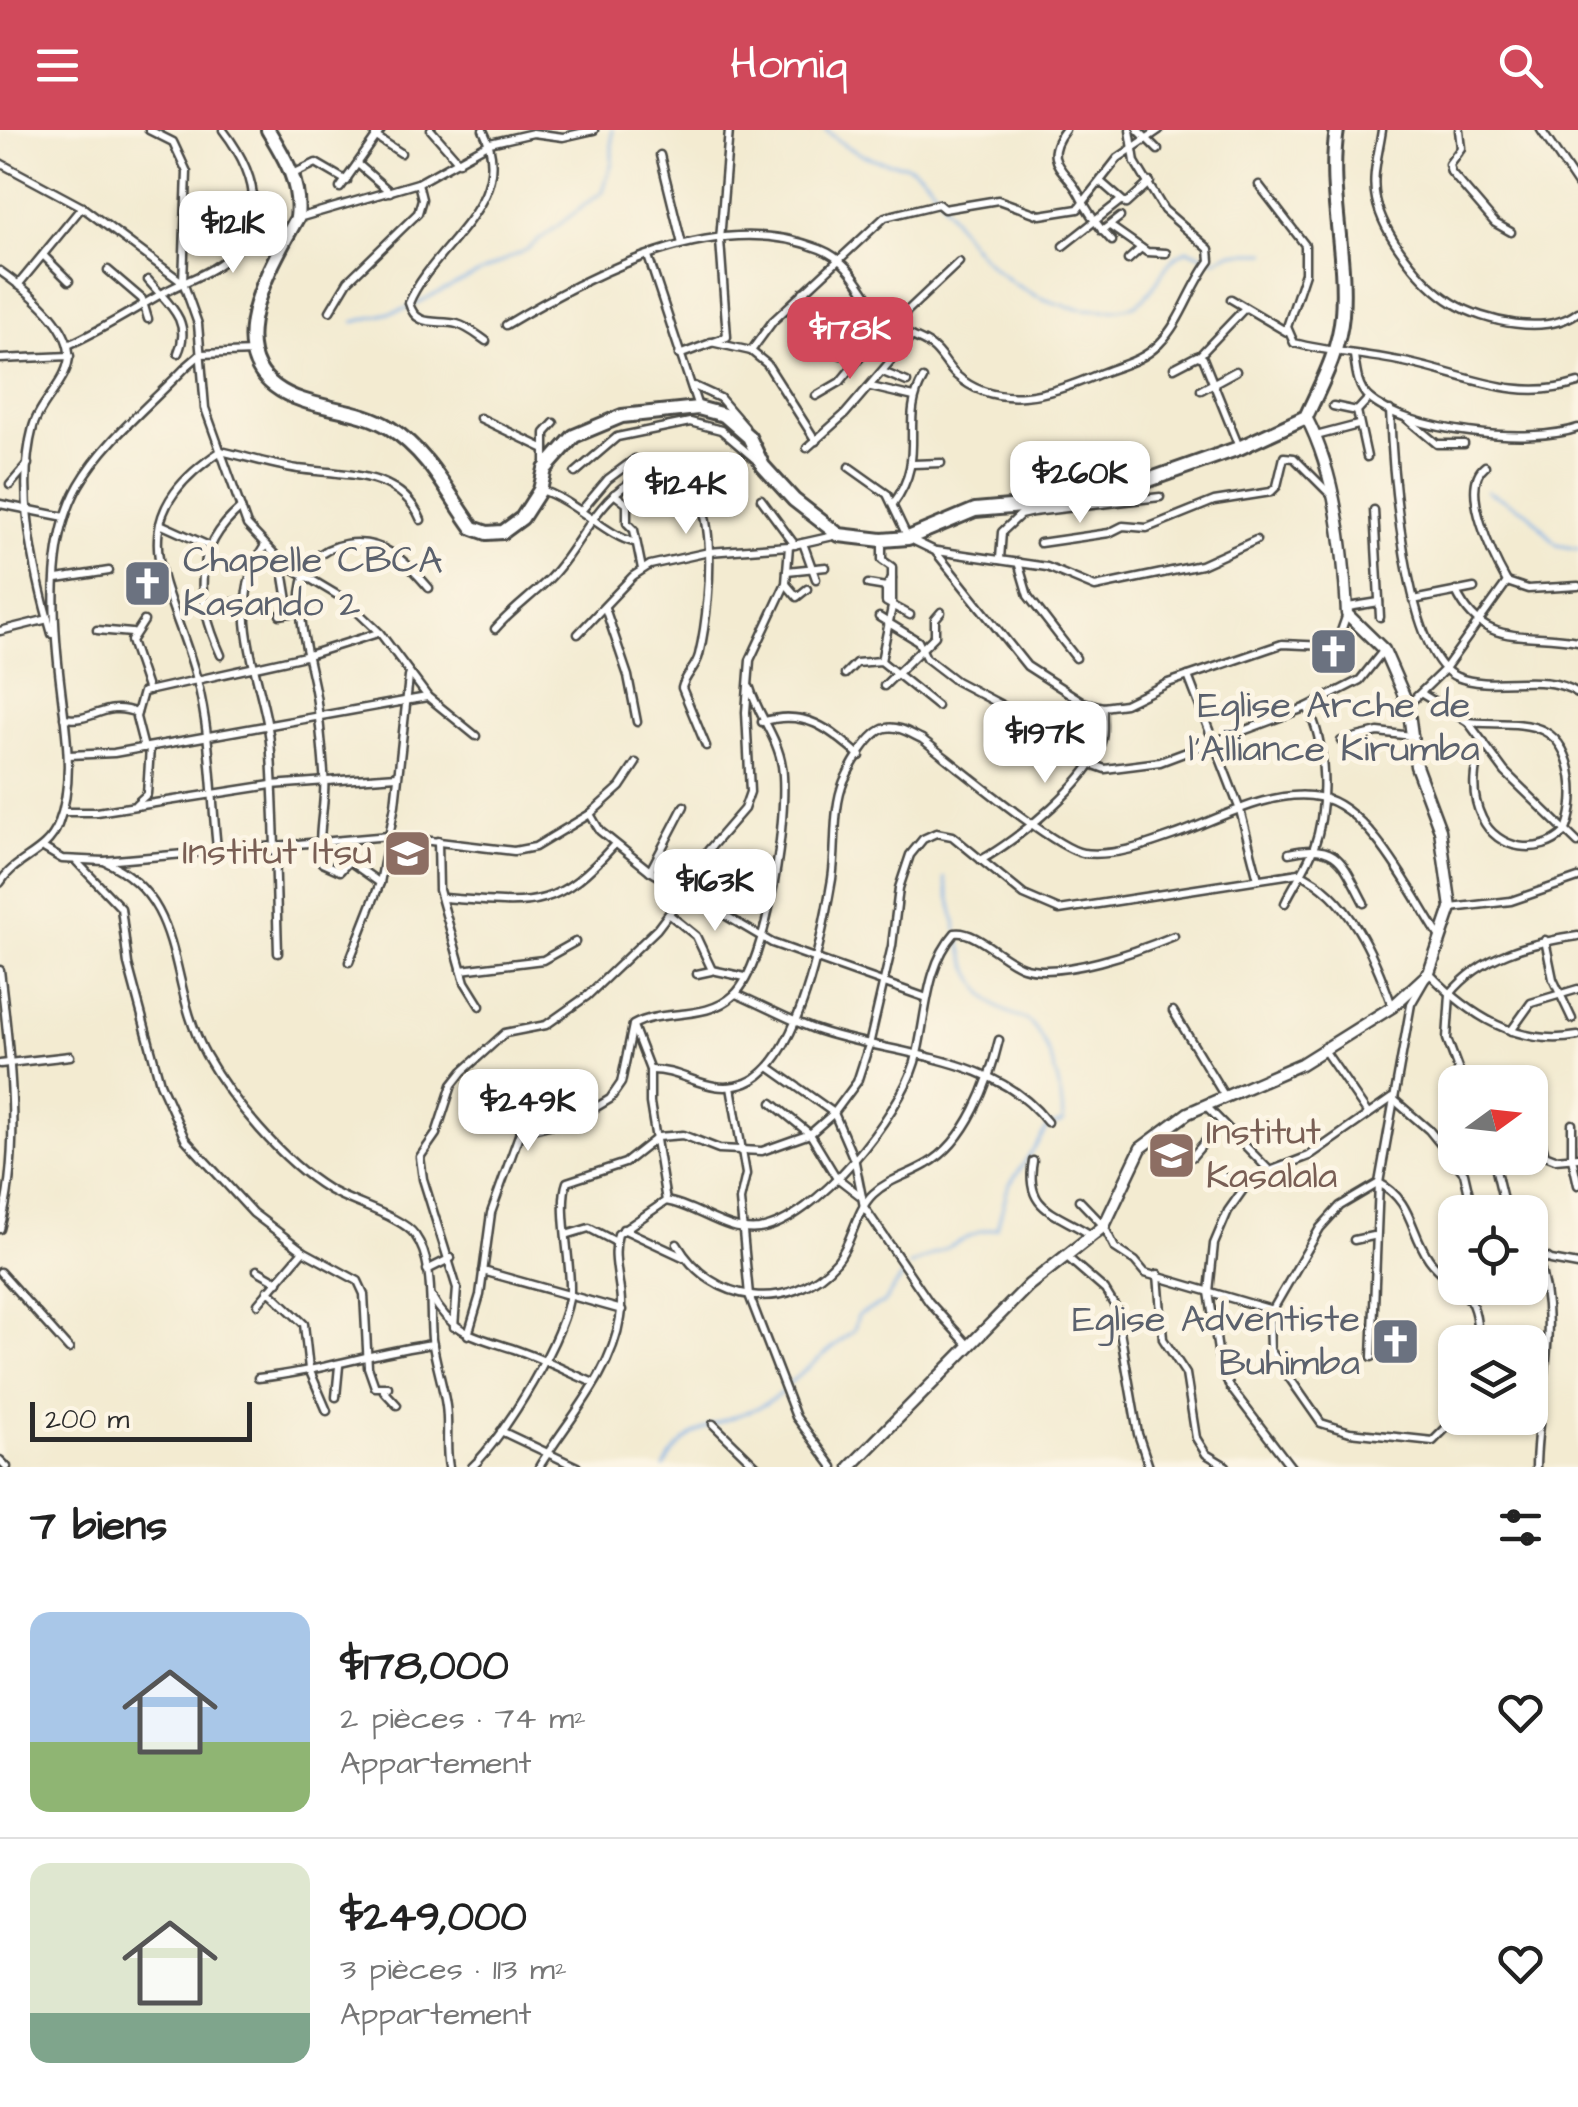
<!DOCTYPE html>
<html lang="fr">
<meta charset="utf-8">
<style>
:root{--surface:#fff;--page:#f2f2f2;--text:#222;--muted:#767676;--line:#e0e0e0;--accent:#d1495b}
body{margin:0;font-family:"Architects Daughter",sans-serif;background:var(--page);color:var(--text);height:100vh;display:flex;flex-direction:column;font-size:38px;white-space:nowrap}
*{box-sizing:border-box;margin:0}
p{font-size:32px;color:var(--muted)}
.icon{flex:none;width:55px;height:55px;fill:none;stroke:currentColor;stroke-width:2;stroke-linecap:round;stroke-linejoin:round}
.map{position:relative;height:1337px;overflow:hidden}
.drawer{display:flex;flex-direction:column;background:var(--surface);flex:1}
.drawer>*{flex:none}
.needle{width:65px;rotate:75deg}
.buttons{position:absolute;left:1438px;top:935px;display:grid;gap:20px}
.buttons a{display:grid;place-items:center;width:110px;height:110px;border-radius:20px;background:var(--surface);box-shadow:0 2px 8px #0004;font-size:50px}
.scale{position:absolute;left:30px;bottom:25px;width:222px;box-sizing:border-box;padding-left:10px;border:5px solid #2b2b2b;border-top:0;font-size:28px;line-height:35px;white-space:nowrap;color:#2b2b2b;-webkit-text-stroke:8px #fcf5e5;paint-order:stroke}
.price{position:absolute;translate:-50% -85px;padding:0 22px;border-radius:20px;background:#fff;color:#222;font-size:32px;line-height:65px;filter:drop-shadow(0 2px 5px #0008)}
.price::after{content:'';position:absolute;left:50%;top:60px;width:30px;height:22px;margin-left:-15px;background:inherit;clip-path:polygon(0 0,100% 0,50% 100%)}
.price.current{background:var(--accent);color:#fff}
ul{padding:0;list-style:none}
li{display:flex;align-items:center;gap:30px;height:250px;padding:0 30px}
li+li{border-top:2px solid var(--line)}
li span{display:grid;place-items:center;flex:none;width:280px;height:200px;border-radius:20px;color:#555}
li>.icon{margin-inline-start:auto}
span .icon{width:120px;height:120px;fill:#fffc;stroke-width:1}
li b{font-size:42px}
h2{display:flex;justify-content:space-between;align-items:center;height:120px;padding:0 30px;font-size:42px}
header{display:flex;justify-content:space-between;align-items:center;height:130px;padding:0 30px;background:var(--accent);color:#fff;font-size:45px;font-weight:600}
.map>svg:first-child{display:block}
.lines{fill:none;stroke-linecap:round;stroke-linejoin:round}
.stream{stroke:#7aaee7;stroke-width:2.5}
.street-casing{stroke:#494844;stroke-width:11}
.secondary-casing{stroke:#494844;stroke-width:15}
.highway-casing{stroke:#494844;stroke-width:18}
.street{stroke:#fff;stroke-width:6}
.secondary{stroke:#fff;stroke-width:10}
.highway{stroke:#fff;stroke-width:12}
.labels{text-anchor:middle;dominant-baseline:central;stroke-width:10;stroke-linejoin:round;paint-order:stroke}
.worship-label{font-size:38px;fill:#5b616d;stroke:#fcf5e5;text-anchor:start}
.education-label{font-size:38px;fill:#785e54;stroke:#fcf5e5;text-anchor:end}
</style>
<header><svg class="icon" aria-label="menu" viewBox="0 0 24 24"><path d="M4 6h16M4 12h16M4 18h16"/></svg>Homiq<svg class="icon" aria-label="search" viewBox="0 0 24 24"><circle cx="10" cy="10" r="6"/><path d="M15 15l6 6"/></svg></header>
<div class="map">
<svg width="1578" height="1337" viewBox="0 0 1578 1337">
<rect width="100%" height="100%" fill="#fcf5e5"/>
<filter id="ink" filterUnits="userSpaceOnUse"><feTurbulence type="fractalNoise" baseFrequency=".01" numOctaves="2"/><feDisplacementMap in="SourceGraphic" scale="20" xChannelSelector="R" yChannelSelector="G"/><feConvolveMatrix kernelMatrix="1 2 1 2 8 2 1 2 1" color-interpolation-filters="sRGB"/></filter>
<filter id="wash" filterUnits="userSpaceOnUse"><feTurbulence type="fractalNoise" baseFrequency=".0048" numOctaves="4" result="noise"/><feDisplacementMap in="SourceGraphic" scale="40" xChannelSelector="R" yChannelSelector="G"/><feGaussianBlur stdDeviation="2.25" result="paint"/><feColorMatrix in="noise" values="0 0 0 0 0 0 0 0 0 0 0 0 0 0 0 0 0 1.4 0 .05"/><feComposite in="paint" operator="in"/></filter>
<g filter="url(#wash)">
<rect width="100%" height="100%" fill="#f3ebd1"/>
<g class="lines">
<!-- stream -->
<g class="stream">
<path d="M826,0C845,17 860,26 885,32C895,35 906,33 914,39C934,52 943,74 956,93C987,140 1027,172 1084,179C1100,180 1122,182 1136,174C1160,160 1160,131 1187,120L1216,130L1230,123H1267"/>
<polyline points="354,192 405,179 526,120 603,61 612,32 612,0"/>
<polyline points="1487,361 1527,382 1557,415 1578,419"/>
<polyline points="945,748 957,800"/>
<path d="M909,1136L981,1101L997,1098L1008,1057L1048,997L1063,992C1063,964 1051,914 1031,894C1023,886 1006,884 996,876C977,861 964,830 959,808"/>
<polyline points="787,1255 854,1200 858,1185 883,1173 905,1143"/>
<path d="M664,1337C692,1283 745,1295 782,1262"/>
</g>
</g>
</g>
<g filter="url(#ink)">
<g class="lines">
<defs>
<g id="street">
<polyline points="149,0 173,12 187,42 183,152 198,194 205,278 247,395 282,432 344,469 380,503 428,567 476,606"/>
<polyline points="431,0 459,32"/>
<path d="M483,0C519,72 433,115 409,173C416,199 438,189 457,194C468,197 476,204 486,211"/>
<path d="M1065,0C1040,32 1066,39 1079,64C1088,83 1097,96 1112,111"/>
<polyline points="1138,0 1158,20"/>
<path d="M1382,0C1379,22 1371,46 1376,69C1383,105 1422,154 1453,173C1484,192 1547,206 1578,182"/>
<polyline points="1459,0 1461,18 1449,34 1451,42 1495,93 1511,102"/>
<polyline points="1541,0 1578,55"/>
<polyline points="375,6 401,23"/>
<polyline points="660,25 682,114"/>
<polyline points="0,33 82,77 182,152"/>
<polyline points="359,35 390,62"/>
<polyline points="293,44 316,33 347,51"/>
<polyline points="1102,53 1126,74 1150,52"/>
<path d="M1259,55L1305,115V143L1287,197L1294,213C1332,223 1370,224 1409,233C1469,246 1516,272 1578,253"/>
<polyline points="340,58 381,0"/>
<polyline points="298,88 418,53 490,13 533,3 563,7 594,0"/>
<polyline points="1110,96 1147,122 1166,123"/>
<polyline points="1102,101 1120,87"/>
<polyline points="1063,116 1119,72"/>
<polyline points="44,126 69,151"/>
<polyline points="648,126 698,277"/>
<polyline points="1128,130 1141,118"/>
<polyline points="108,140 142,169 148,189"/>
<path d="M0,141C24,158 66,191 69,222C71,249 40,271 33,297C16,361 34,442 52,504"/>
<path d="M148,150C167,173 193,190 178,223"/>
<polyline points="18,155 82,77"/>
<polyline points="803,162 833,197 841,225"/>
<polyline points="1231,169 1287,202"/>
<polyline points="330,181 348,151 418,83 422,69 418,53"/>
<path d="M506,195C593,143 717,77 820,119C858,134 863,171 891,195C903,205 919,207 931,216C942,224 946,236 956,245C998,282 1053,264 1099,244C1121,235 1141,232 1159,214C1182,191 1190,157 1210,131L1209,119L1164,80L1135,32L1130,0"/>
<polyline points="711,212 751,221 767,234 816,311"/>
<path d="M68,215C102,200 131,181 163,163C179,154 197,148 212,139C271,104 260,48 223,0"/>
<polyline points="751,221 773,191 885,87 938,74 944,79 998,70 1040,85 1078,79 1118,28 1159,0"/>
<polyline points="679,225 727,207 720,110 729,0"/>
<polyline points="1200,225 1244,179"/>
<path d="M1354,225C1356,240 1357,257 1369,268C1408,302 1530,315 1578,298"/>
<polyline points="0,229 70,226"/>
<polyline points="1174,238 1197,226 1203,228 1239,317"/>
<polyline points="883,242 907,252"/>
<polyline points="694,256 720,268 745,297"/>
<polyline points="871,257 914,267"/>
<polyline points="1201,260 1236,241"/>
<polyline points="816,266 840,252 868,218 959,132"/>
<polyline points="1333,276 1357,281"/>
<path d="M1390,280C1392,333 1405,527 1457,547C1495,562 1542,540 1578,563"/>
<polyline points="480,288 545,319"/>
<polyline points="1407,289 1437,314 1464,314"/>
<polyline points="1316,306 1358,295"/>
<polyline points="807,318 845,284 912,206"/>
<polyline points="1367,327 1357,281 1369,268"/>
<polyline points="913,334 941,333"/>
<path d="M1485,336C1458,357 1494,429 1507,452L1528,459L1578,456"/>
<polyline points="849,337 887,364 908,408 935,421 1027,536 1083,572 1103,577 1125,574 1168,553 1282,514 1327,516 1339,507 1347,484"/>
<polyline points="545,338 545,303 554,293"/>
<polyline points="575,343 617,307 690,292 721,300 762,335"/>
<polyline points="10,355 28,334"/>
<path d="M541,360C572,369 610,408 634,412"/>
<polyline points="614,364 627,374 627,393 634,400 642,439"/>
<polyline points="761,369 795,415"/>
<polyline points="0,374 65,387"/>
<path d="M893,374C929,326 898,291 923,249"/>
<polyline points="1374,380 1380,487"/>
<polyline points="581,381 608,349 635,329"/>
<polyline points="160,394 209,416"/>
<polyline points="803,413 816,449"/>
<polyline points="1040,413 1109,403 1123,396 1147,398 1214,371 1271,362 1277,356 1284,327 1294,328 1330,364"/>
<path d="M264,417C220,483 268,554 271,624C275,690 276,757 278,823"/>
<polyline points="937,421 1047,437 1095,457 1201,435 1256,410"/>
<polyline points="1000,429 1002,402 1020,385 1033,382 1160,367"/>
<polyline points="1018,432 1028,466 1076,528"/>
<polyline points="282,434 290,483 299,482"/>
<polyline points="787,441 826,437"/>
<polyline points="892,448 886,457 886,472 910,485"/>
<polyline points="57,449 109,441"/>
<polyline points="786,454 797,467 807,459"/>
<polyline points="868,454 886,457"/>
<path d="M1456,461C1484,519 1524,501 1578,511"/>
<polyline points="1413,470 1474,458"/>
<polyline points="204,476 244,471"/>
<polyline points="1348,477 1379,472"/>
<polyline points="605,478 628,546 637,592"/>
<polyline points="280,485 290,483"/>
<polyline points="879,487 918,511 926,528 956,551 1034,592 1088,633 1105,639 1160,632 1307,577 1360,550 1383,521"/>
<polyline points="144,491 131,511 148,561"/>
<path d="M495,499C511,481 529,468 546,452C576,424 593,375 628,354C732,292 711,475 699,525C696,538 685,545 682,558L706,616"/>
<polyline points="97,500 132,503"/>
<polyline points="0,501 48,489"/>
<polyline points="578,504 633,446 650,435 709,422 789,416 838,405"/>
<path d="M221,525C196,470 191,420 241,378"/>
<polyline points="881,531 892,477 892,437 882,430 882,410"/>
<polyline points="845,544 856,533 881,531 937,576"/>
<polyline points="1188,546 1240,680 1258,749"/>
<polyline points="884,556 935,506 935,489 941,482"/>
<polyline points="1422,564 1468,592 1505,642 1578,713"/>
<polyline points="1408,575 1444,540 1507,452"/>
<path d="M64,588C95,593 103,570 137,583"/>
<path d="M762,592C804,578 830,599 860,626"/>
<path d="M1468,592C1492,595 1523,590 1544,601C1576,617 1578,675 1565,702C1540,727 1497,720 1482,688C1470,664 1473,636 1484,613"/>
<polyline points="1341,611 1378,602 1412,606"/>
<polyline points="144,618 136,587 143,562 305,526 378,503"/>
<polyline points="69,625 114,623 427,567"/>
<polyline points="136,674 147,664 150,617"/>
<polyline points="63,682 97,682 271,655 397,646"/>
<polyline points="590,684 600,701 650,741 772,813 924,867"/>
<polyline points="438,711 439,760 465,852 480,876"/>
<path d="M217,718C211,663 211,605 197,550C173,456 111,393 221,321C247,327 272,335 298,339C344,345 400,340 421,390"/>
<polyline points="45,719 62,729 104,731 389,706 514,721 535,717 590,684 620,657 636,633"/>
<path d="M1289,723C1339,711 1343,734 1364,773"/>
<path d="M981,730C1016,711 1094,649 1102,609C1104,599 1102,587 1103,577"/>
<path d="M104,731C189,770 166,853 206,925C232,971 282,1031 328,1059C350,1073 402,1086 415,1105C435,1133 429,1176 432,1209C435,1232 443,1254 446,1276C449,1297 445,1317 449,1337"/>
<polyline points="77,732 121,778 128,834 160,953 185,1009 253,1083 303,1121 358,1151 364,1164 368,1237 375,1257 388,1257"/>
<polyline points="650,741 684,676"/>
<path d="M0,753C15,728 46,725 58,695C75,652 66,603 61,559C53,495 46,413 79,355C105,310 152,273 187,236L201,224L253,222"/>
<path d="M380,753L349,731L340,741L322,733C316,702 327,673 324,642C322,617 320,591 316,566C309,520 272,427 346,414C383,408 407,432 429,458"/>
<path d="M443,768C529,774 553,784 614,715"/>
<path d="M1285,773C1294,754 1308,735 1314,717C1328,678 1327,613 1307,577"/>
<polyline points="1451,778 1511,771 1578,748"/>
<polyline points="670,785 696,806 712,840 745,847"/>
<polyline points="1545,810 1553,849 1572,889"/>
<polyline points="349,832 380,753 395,675 409,547"/>
<path d="M0,840C10,923 22,1019 0,1099"/>
<polyline points="461,840 543,830 575,812"/>
<polyline points="697,844 711,841"/>
<path d="M736,864C762,875 787,889 814,899C890,926 995,923 1047,992"/>
<polyline points="1173,881 1224,965"/>
<polyline points="633,896 650,940 650,973 666,1071"/>
<polyline points="1511,901 1531,873 1578,859"/>
<polyline points="1324,920 1368,984"/>
<polyline points="0,934 70,926"/>
<polyline points="769,937 834,983 855,1032 864,1077 929,1172 970,1217"/>
<path d="M650,940C684,939 709,967 746,953C800,932 823,802 832,749C837,717 832,680 844,651C851,636 869,602 886,598C898,595 911,604 922,609C952,632 1055,719 1083,723C1116,727 1149,714 1180,703C1220,688 1275,658 1319,667C1370,676 1414,768 1441,809"/>
<path d="M1463,952L1447,909L1450,864C1482,825 1529,813 1578,806"/>
<polyline points="731,957 746,1044 740,1070 749,1165 796,1287 833,1337"/>
<polyline points="1530,970 1545,1025 1555,1029 1578,1027"/>
<polyline points="772,973 810,1004 836,1047 862,1067"/>
<polyline points="1206,976 1270,1041"/>
<polyline points="1572,994 1572,1028 1578,1055"/>
<polyline points="1192,1027 1221,993"/>
<polyline points="1493,1028 1506,1082"/>
<path d="M1033,1031C1024,1081 1056,1082 1091,1105"/>
<polyline points="1222,1046 1245,1057"/>
<polyline points="1079,1070 1104,1096 1115,1118 1135,1131 1145,1143 1272,1180"/>
<polyline points="623,1099 683,1127"/>
<polyline points="569,1104 589,1098 616,1112"/>
<polyline points="1354,1110 1373,1106"/>
<path d="M677,1114C712,1175 791,1184 837,1131C853,1112 855,1081 873,1064C889,1049 909,1045 927,1034C967,1012 989,952 999,910"/>
<polyline points="1530,1116 1551,1130 1578,1135"/>
<path d="M1533,1119C1564,1187 1537,1265 1536,1337"/>
<polyline points="1067,1127 1105,1160 1116,1178 1138,1304 1149,1337"/>
<polyline points="257,1140 278,1152"/>
<polyline points="427,1140 451,1128"/>
<polyline points="483,1141 622,1180"/>
<polyline points="0,1142 69,1219"/>
<polyline points="1158,1144 1163,1209 1186,1244 1196,1308 1206,1324 1226,1336"/>
<polyline points="268,1160 304,1194 309,1239 327,1281"/>
<path d="M432,1167C452,1204 478,1207 514,1219C541,1228 568,1242 594,1253"/>
<polyline points="258,1174 303,1121"/>
<polyline points="454,1197 457,1158 423,1049 420,1027 436,1004 452,955 463,941 505,903 546,895 587,866 657,799 679,770 692,739 744,679 750,662 746,582 750,530 786,453 789,416"/>
<path d="M468,1205L480,1165L491,1083L520,1002L578,988L610,969L621,953L633,895C663,878 705,892 734,865C768,834 789,682 782,636C778,608 758,585 750,558"/>
<path d="M1372,1227L1379,1053L1411,874L1429,843C1469,885 1518,917 1578,906"/>
<path d="M258,1248C318,1242 373,1222 433,1214"/>
<polyline points="384,1261 397,1275"/>
<polyline points="336,1267 339,1236"/>
<path d="M1456,1288L1433,1311L1350,1302L1321,1293L1270,1220L1269,1186L1320,1098L1340,1076L1379,1053C1412,1070 1410,1102 1429,1129C1440,1145 1464,1158 1472,1174C1477,1186 1478,1200 1476,1212"/>
<polyline points="713,1294 757,1337"/>
<polyline points="501,1301 577,1337"/>
<polyline points="0,1330 7,1337"/>
<path d="M472,1337C504,1307 567,1204 570,1161C571,1130 558,1077 567,1052L625,1033L658,1007L683,1005L719,1019L762,1021L810,1004L834,983L857,952L869,915L892,816L899,758L910,725L923,709L936,703L952,706L1024,765L1059,780L1299,743C1349,765 1375,827 1392,876"/>
<path d="M539,1337C567,1291 612,1243 620,1188C625,1159 610,1133 618,1104L666,1071C697,1076 725,1103 759,1099C817,1090 899,985 915,932C927,889 924,838 955,803C976,800 1002,830 1023,837C1061,849 1138,821 1174,806"/>
<polyline points="1291,1337 1230,1257 1220,1234 1209,1162 1214,1114 1228,1081 1245,1057 1270,1041 1309,1026 1392,968 1429,1000 1464,1043 1473,1082"/>
</g>
<path id="secondary" d="M850,1337L1029,1155L1104,1096L1141,1018L1188,983L1301,934L1392,877L1429,843L1451,778L1440,700L1416,636L1408,575L1384,520L1347,484C1344,421 1336,344 1306,287"/>
<path id="highway" d="M268,0C285,28 301,53 297,88C267,142 209,239 302,270C331,280 364,281 390,298C429,323 447,362 473,398L487,403L503,402L522,388L540,360L545,339L574,306L622,286L698,278L724,285L749,307L763,336L794,370L839,405L882,410L908,408L975,380L1092,370L1239,318L1306,287C1321,254 1339,222 1342,185C1347,122 1327,62 1337,0"/>
</defs>
<!-- street casing -->
<use href="#street" class="street-casing"/>
<!-- secondary casing -->
<use href="#secondary" class="secondary-casing"/>
<!-- highway casing -->
<use href="#highway" class="highway-casing"/>
<!-- street -->
<use href="#street" class="street"/>
<!-- secondary -->
<use href="#secondary" class="secondary"/>
<!-- highway -->
<use href="#highway" class="highway"/>
</g>
</g>
<!-- icons -->
<defs>
<symbol id="church-square" viewBox="-11 -11 22 22"><rect x="-9" y="-9" width="18" height="18" rx="4" fill="#6b7280" stroke="#fcf5e5"/><path d="M-1.2-6h2.4v3.5h3.3v2.4h-3.3V6h-2.4V-.1h-3.3v-2.4h3.3Z" fill="#fff"/></symbol>
<symbol id="school-square" viewBox="-11 -11 22 22"><rect x="-9" y="-9" width="18" height="18" rx="4" fill="#8d6e63" stroke="#fcf5e5"/><path d="M0-5L7-2L0 1L-7-2ZM-4 1L0 2.5L4 1V4Q0 6-4 4Z" fill="#fff"/></symbol>
</defs>
<g fill-rule="evenodd">
<use href="#church-square" x="120" y="426" width="55" height="55"/>
<use href="#church-square" x="1306" y="494" width="55" height="55"/>
<use href="#school-square" x="380" y="696" width="55" height="55"/>
<use href="#school-square" x="1144" y="998" width="55" height="55"/>
<use href="#church-square" x="1368" y="1184" width="55" height="55"/>
</g>
<g class="labels">
<!-- worship labels -->
<g class="worship-label">
<text x="183" y="431">Chapelle CBCA<tspan x="183" dy="44">Kasando 2</tspan></text>
<text x="1334" y="576" text-anchor="middle">Eglise Arche de<tspan x="1334" dy="44">l'Alliance Kirumba</tspan></text>
<text x="1360" y="1190" text-anchor="end">Eglise Adventiste<tspan x="1360" dy="44">Buhimba</tspan></text>
</g>
<!-- education labels -->
<g class="education-label">
<text x="372" y="723">Institut Itsu</text>
<text x="1206" y="1003" text-anchor="start">Institut<tspan x="1206" dy="44">Kasalala</tspan></text>
</g>
</g>
</svg>
<div class="buttons">
<a><svg class="needle" viewBox="-14 -14 28 28"><path d="M0-13l5 13h-10z" fill="#e53935"/><path d="M0 13l5-13h-10z" fill="#767676"/></svg></a>
<a><svg class="icon" aria-label="locate" viewBox="0 0 24 24"><circle cx="12" cy="12" r="6"/><path d="M12 2v4M12 18v4M2 12h4M18 12h4"/></svg></a>
<a><svg class="icon" aria-label="layers" viewBox="0 0 24 24"><path d="M12 4l9 5-9 5-9-5zM3 14l9 5 9-5"/></svg></a>
</div>
<div class="scale">200 m</div>
<b class="price" style="left:233px;top:146px">$121K</b>
<b class="price current" style="left:850px;top:252px">$178K</b>
<b class="price" style="left:1080px;top:396px">$260K</b>
<b class="price" style="left:686px;top:407px">$124K</b>
<b class="price" style="left:1045px;top:656px">$197K</b>
<b class="price" style="left:715px;top:804px">$163K</b>
<b class="price" style="left:528px;top:1024px">$249K</b>
</div>
<section class="drawer">
<h2>7 biens<svg class="icon" aria-label="filters" viewBox="0 0 24 24"><path d="M4 7h16M4 17h16"/><circle cx="9" cy="7" r="2"/><circle cx="15" cy="17" r="2"/></svg></h2>
<ul>
<li><span style="background:linear-gradient(#a9c7e8 65%,#8fb573 0)"><svg class="icon" aria-label="home" viewBox="0 0 24 24"><path d="M3 11l9-7 9 7M6 9v11h12V9"/></svg></span><div><b>$178,000</b><p>2 pièces · 74 m²</p><p>Appartement</p></div><svg class="icon" aria-label="heart" viewBox="0 0 24 24"><path d="M12 20l-8-8c-3-5 5-10 8-4 3-6 11-1 8 4z"/></svg></li>
<li><span style="background:linear-gradient(#dfe7d0 75%,#7fa58c 0)"><svg class="icon" aria-label="home" viewBox="0 0 24 24"><path d="M3 11l9-7 9 7M6 9v11h12V9"/></svg></span><div><b>$249,000</b><p>3 pièces · 113 m²</p><p>Appartement</p></div><svg class="icon" aria-label="heart" viewBox="0 0 24 24"><path d="M12 20l-8-8c-3-5 5-10 8-4 3-6 11-1 8 4z"/></svg></li>
</ul>
</section>
